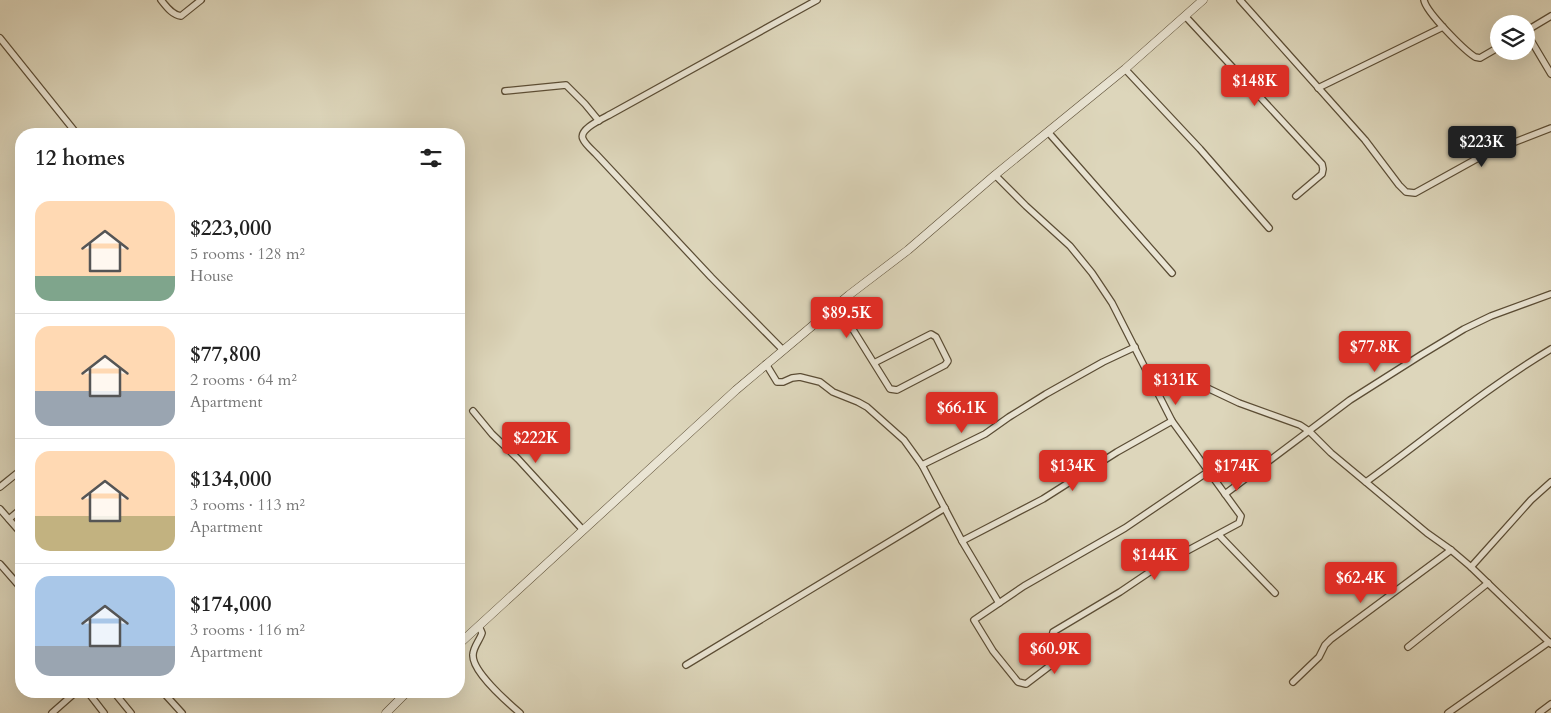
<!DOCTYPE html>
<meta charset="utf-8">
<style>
:root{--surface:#fff;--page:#f2f2f2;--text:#222;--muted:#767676;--line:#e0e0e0;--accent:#d93025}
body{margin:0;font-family:Cardo,serif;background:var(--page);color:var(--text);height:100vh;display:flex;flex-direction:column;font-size:19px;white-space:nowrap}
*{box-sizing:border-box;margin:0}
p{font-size:16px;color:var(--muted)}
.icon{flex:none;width:28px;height:28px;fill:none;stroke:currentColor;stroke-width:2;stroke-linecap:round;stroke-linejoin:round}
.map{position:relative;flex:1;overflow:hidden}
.drawer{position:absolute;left:15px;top:128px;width:450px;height:570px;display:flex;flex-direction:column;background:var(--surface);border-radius:20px;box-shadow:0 5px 20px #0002}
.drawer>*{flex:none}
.buttons{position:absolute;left:1490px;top:15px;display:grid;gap:10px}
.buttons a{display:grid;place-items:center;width:45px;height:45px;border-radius:50%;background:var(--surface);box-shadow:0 5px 20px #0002;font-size:25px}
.price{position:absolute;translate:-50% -42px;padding:0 11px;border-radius:5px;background:var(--accent);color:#fff;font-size:16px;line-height:32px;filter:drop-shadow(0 1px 2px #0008)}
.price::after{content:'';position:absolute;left:50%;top:30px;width:15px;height:11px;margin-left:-8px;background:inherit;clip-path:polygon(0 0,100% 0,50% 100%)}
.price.active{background:#222;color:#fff}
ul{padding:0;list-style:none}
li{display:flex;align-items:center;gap:15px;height:125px;padding:0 20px}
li+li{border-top:1px solid var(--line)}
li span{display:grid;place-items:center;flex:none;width:140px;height:100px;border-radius:15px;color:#555}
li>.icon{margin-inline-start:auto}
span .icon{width:60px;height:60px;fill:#fffc;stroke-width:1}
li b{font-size:21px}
h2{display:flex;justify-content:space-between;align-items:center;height:60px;padding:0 20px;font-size:21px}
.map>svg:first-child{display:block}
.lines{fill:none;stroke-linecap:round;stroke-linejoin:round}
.minor-casing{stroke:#5b4d35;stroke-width:8}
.tertiary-casing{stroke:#5b4d35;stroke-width:9}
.minor{stroke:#e9e4d3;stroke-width:5.5}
.tertiary{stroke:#e9e4d3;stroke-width:8}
</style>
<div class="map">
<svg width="1551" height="713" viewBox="0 0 1551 713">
<rect width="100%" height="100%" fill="#ddd6bb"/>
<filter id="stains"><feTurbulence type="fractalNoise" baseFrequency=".004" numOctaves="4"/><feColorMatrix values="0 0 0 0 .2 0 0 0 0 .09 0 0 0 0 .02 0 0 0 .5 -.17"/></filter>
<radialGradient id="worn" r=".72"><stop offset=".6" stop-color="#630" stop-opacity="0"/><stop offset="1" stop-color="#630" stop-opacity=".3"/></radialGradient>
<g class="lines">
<defs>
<g id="minor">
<path d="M161,0C166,6 172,15 181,16L201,0"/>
<polyline points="1240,0 1365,140 1399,185 1406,192 1415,193 1489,152 1551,128"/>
<path d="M1424,0C1426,12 1464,50 1475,57L1480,58L1499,47"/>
<polyline points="1186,17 1322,164 1323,169 1322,174 1296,196"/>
<polyline points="1526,31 1551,16"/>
<polyline points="1526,32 1551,74"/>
<polyline points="0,38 77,134"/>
<polyline points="1125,69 1200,149 1269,228"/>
<polyline points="1318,88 1443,27"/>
<polyline points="505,91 566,85 585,104 599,121"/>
<polyline points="1048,132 1172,273"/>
<polyline points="995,175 1026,206 1070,246 1092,273 1112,303 1172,421 1241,516 1239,523 1157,567 1120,592 1053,632 1052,637 1051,665 1026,684 1018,682 993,651 974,620 1024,586 1125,528 1209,471"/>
<polyline points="837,304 890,389 897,390 945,365 948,361 936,337 931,334 874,363"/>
<path d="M783,350L711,277L596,154C592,150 585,144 583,139C578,129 604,118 611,114L817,0"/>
<polyline points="766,364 777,382 783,382 792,378 800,377 820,382 833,392 858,402 867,407 904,440 922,465 962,541 999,603"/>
<polyline points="1154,388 1171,382 1180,381 1201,385 1239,403 1300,425 1309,431 1331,453 1427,533 1451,550 1471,567 1551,644"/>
<polyline points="473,411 492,434 518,459 583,530"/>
<polyline points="922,465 985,434 1009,417 1046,394 1103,362 1135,347"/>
<path d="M1366,482C1427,438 1486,388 1551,349"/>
<polyline points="0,487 21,470"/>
<polyline points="1225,494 1350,400 1421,355 1464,329 1491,316 1551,294"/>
<polyline points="0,509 21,533"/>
<polyline points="9,519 21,509"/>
<polyline points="1219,535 1275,593"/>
<polyline points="962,541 1043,499 1117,452 1172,421"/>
<polyline points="0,564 21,588"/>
<polyline points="1471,567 1531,500 1551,482"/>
<path d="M479,626L482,633C480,640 473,647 473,655C472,671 507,702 520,713"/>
<polyline points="1408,647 1488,583"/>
<polyline points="686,665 945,508"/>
<polyline points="1293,682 1319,657 1325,645 1331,639 1451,550"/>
<polyline points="87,691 104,713"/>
<polyline points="113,691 131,713"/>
<polyline points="162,691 182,713"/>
<polyline points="52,713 77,691"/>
<polyline points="1448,713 1549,642"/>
<polyline points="1539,713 1551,704"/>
</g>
<g id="tertiary">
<polyline points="459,644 736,390 849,295 908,250 995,175 1125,69 1203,0"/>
<polyline points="386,713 408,691"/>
</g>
</defs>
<!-- minor casing -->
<use href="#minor" class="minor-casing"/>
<!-- tertiary casing -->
<use href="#tertiary" class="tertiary-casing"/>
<!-- minor -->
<use href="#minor" class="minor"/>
<!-- tertiary -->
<use href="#tertiary" class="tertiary"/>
</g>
<rect width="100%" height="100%" filter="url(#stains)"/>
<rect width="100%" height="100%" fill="url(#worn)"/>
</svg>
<div class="buttons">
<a><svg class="icon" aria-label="layers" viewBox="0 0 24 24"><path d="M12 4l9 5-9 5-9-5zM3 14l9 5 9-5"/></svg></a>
</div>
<b class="price" style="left:1255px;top:107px">$148K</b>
<b class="price active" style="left:1482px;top:168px">$223K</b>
<b class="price" style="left:847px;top:339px">$89.5K</b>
<b class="price" style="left:1375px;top:373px">$77.8K</b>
<b class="price" style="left:1176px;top:406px">$131K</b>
<b class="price" style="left:962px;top:434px">$66.1K</b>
<b class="price" style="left:536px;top:464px">$222K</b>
<b class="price" style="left:1073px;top:492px">$134K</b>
<b class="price" style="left:1237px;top:492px">$174K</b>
<b class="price" style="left:1155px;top:581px">$144K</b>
<b class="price" style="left:1361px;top:604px">$62.4K</b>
<b class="price" style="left:1055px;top:675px">$60.9K</b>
<section class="drawer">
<h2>12 homes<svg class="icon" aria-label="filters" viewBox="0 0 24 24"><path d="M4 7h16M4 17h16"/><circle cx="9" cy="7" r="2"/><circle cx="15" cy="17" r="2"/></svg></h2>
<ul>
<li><span style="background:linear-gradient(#ffd9b3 75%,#7fa58c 0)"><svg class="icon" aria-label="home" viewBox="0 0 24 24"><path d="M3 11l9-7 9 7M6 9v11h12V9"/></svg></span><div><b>$223,000</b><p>5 rooms · 128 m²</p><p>House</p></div></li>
<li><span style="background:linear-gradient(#ffd9b3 65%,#9aa5b1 0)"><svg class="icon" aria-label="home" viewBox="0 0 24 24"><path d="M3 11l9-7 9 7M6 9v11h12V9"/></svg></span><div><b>$77,800</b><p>2 rooms · 64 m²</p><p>Apartment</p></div></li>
<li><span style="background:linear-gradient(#ffd9b3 65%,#c2b280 0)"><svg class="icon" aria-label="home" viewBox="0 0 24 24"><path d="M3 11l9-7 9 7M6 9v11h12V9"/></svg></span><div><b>$134,000</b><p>3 rooms · 113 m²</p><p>Apartment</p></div></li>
<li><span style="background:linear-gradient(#a9c7e8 70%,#9aa5b1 0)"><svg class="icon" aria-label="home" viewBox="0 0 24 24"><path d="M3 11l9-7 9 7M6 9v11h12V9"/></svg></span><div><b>$174,000</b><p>3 rooms · 116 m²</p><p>Apartment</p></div></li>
</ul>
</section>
</div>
